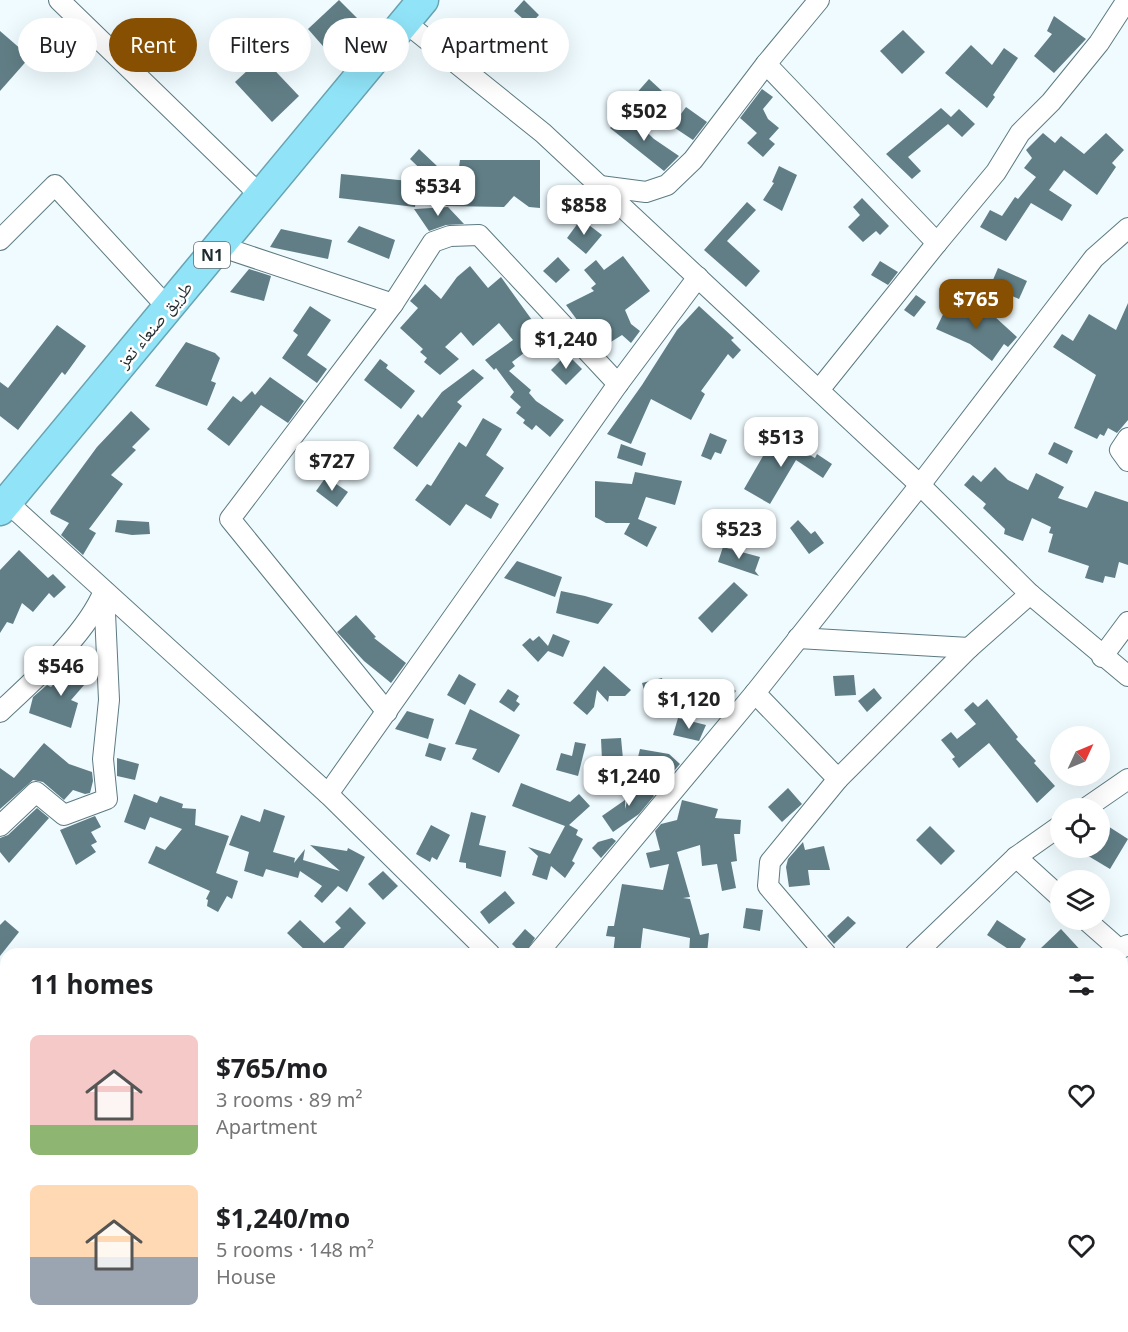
<!DOCTYPE html>
<meta charset="utf-8">
<style>
:root{--surface:#fff;--page:#f2f2f2;--text:#202124;--muted:#757577;--accent:#874f01}
body{margin:0;font-family:"Noto Sans","Noto Naskh Arabic",sans-serif;background:var(--page);color:var(--text);height:100vh;display:flex;flex-direction:column;font-size:22px;white-space:nowrap}
*{box-sizing:border-box;margin:0}
p{font-size:20px;color:var(--muted)}
.icon{flex:none;width:33px;height:33px;fill:none;stroke:currentColor;stroke-width:2;stroke-linecap:round;stroke-linejoin:round}
.map{position:relative;flex:1;overflow:hidden}
.drawer{position:absolute;left:0px;top:948px;width:1128px;height:384px;display:flex;flex-direction:column;background:var(--surface);border-radius:18px 18px 0 0;box-shadow:0 6px 24px #0002}
.drawer>*{flex:none}
.hud{position:absolute;left:18px;top:18px;width:600px;height:54px;display:flex;gap:12px}
.needle{width:39px;rotate:46deg}
.fabs{position:absolute;left:1050px;top:726px;display:grid;gap:12px}
.fabs a{display:grid;place-items:center;width:60px;height:60px;border-radius:50%;background:var(--surface);box-shadow:0 6px 24px #0002;font-size:30px}
.price{position:absolute;translate:-50% -51px;padding:0 14px;border-radius:12px;background:#fff;color:#222;font-size:20px;line-height:39px;filter:drop-shadow(0 2px 3px #0008)}
.price::after{content:'';position:absolute;left:50%;top:36px;width:18px;height:14px;margin-left:-9px;background:inherit;clip-path:polygon(0 0,100% 0,50% 100%)}
.price.on{background:var(--accent);color:#fff}
ul{padding:0;list-style:none}
li{display:flex;align-items:center;gap:18px;height:150px;padding:0 30px}
li span{display:grid;place-items:center;flex:none;width:168px;height:120px;border-radius:9px;color:#555}
li>.icon{margin-inline-start:auto}
span .icon{width:72px;height:72px;fill:#fffc;stroke-width:1}
li b{font-size:26px}
h2{display:flex;justify-content:space-between;align-items:center;height:72px;padding:0 30px;font-size:26px}
.chip{padding:0 21px;border-radius:27px;background:var(--surface);box-shadow:0 6px 24px #0002;font-size:21px;line-height:54px}
.chip.on{background:var(--accent);color:#fff}
.map>svg:first-child{display:block}
.building{fill:#617e86}
.lines{fill:none;stroke-linecap:round;stroke-linejoin:round}
.minor-casing{stroke:#5d7a81;stroke-width:22}
.highway-casing{stroke:#69a3b1;stroke-width:33}
.minor{stroke:#fff;stroke-width:20}
.highway{stroke:#91e4f8;stroke-width:30}
.labels{text-anchor:middle;dominant-baseline:central;stroke-width:5;stroke-linejoin:round;paint-order:stroke}
.shield{fill:#fff;stroke:#626a6c;stroke-width:1.5}
.shield-label{font-size:16px;font-weight:bold;fill:#1e2a2d}
.street-label{font-size:18px;fill:#1e2a2d;stroke:#fff}
</style>
<div class="map">
<svg width="1128" height="1332" viewBox="0 0 1128 1332">
<rect width="100%" height="100%" fill="#effbff"/>
<!-- building -->
<g class="building">
<polygon points="339,0 362,23 329,53 308,29"/>
<polygon points="524,0 539,15 518,37 510,29 522,18 514,11"/>
<polygon points="1054,16 1086,39 1054,73 1034,56 1052,34 1047,31"/>
<polygon points="903,30 925,52 902,74 880,51"/>
<polygon points="0,31 30,57 0,91"/>
<polygon points="971,45 992,65 1004,48 1018,58 993,95 995,97 987,108 945,73"/>
<polygon points="262,57 299,96 272,122 235,82"/>
<polygon points="649,79 662,91 648,107 644,107 635,100 634,96"/>
<polygon points="762,89 773,97 763,109 768,119 779,128 769,139 775,144 763,157 747,143 757,133 740,118"/>
<polygon points="686,107 707,122 693,140 672,126"/>
<polygon points="941,108 951,117 959,109 975,124 962,137 948,124 908,157 921,171 912,179 886,154"/>
<polygon points="625,111 654,139 679,156 664,171 610,128"/>
<polygon points="1043,133 1055,143 1061,136 1084,154 1106,133 1124,150 1112,163 1116,167 1097,195 1064,170 1049,190 1072,205 1062,221 1031,203 1006,241 980,227 990,210 1002,216 1015,197 1018,199 1036,177 1024,168 1032,158 1026,150"/>
<polygon points="419,149 437,166 448,167 433,181 410,159"/>
<polygon points="460,160 540,160 540,208 529,207 514,196 504,207 446,206 449,167 459,167"/>
<polygon points="779,166 797,175 782,211 763,200 774,183 772,182"/>
<polygon points="341,174 418,182 415,207 339,198"/>
<polygon points="862,198 889,226 880,235 876,231 863,242 848,227 860,215 853,207"/>
<polygon points="747,202 756,210 727,241 760,271 746,287 704,250"/>
<polygon points="448,207 464,224 446,225 429,231 414,209"/>
<polygon points="581,219 602,235 586,254 567,238"/>
<polygon points="359,226 395,240 389,259 347,242"/>
<polygon points="281,229 332,240 328,259 270,247"/>
<polygon points="623,256 650,291 625,310 631,324 640,331 631,343 622,335 606,345 594,327 586,332 566,305 594,291 591,288 596,284 584,270 596,260 604,270"/>
<polygon points="558,257 570,270 556,283 543,271"/>
<polygon points="880,261 898,272 888,285 871,275"/>
<polygon points="470,266 488,288 501,277 537,327 532,331 540,341 512,362 515,366 509,371 531,390 529,393 536,401 564,420 550,437 536,425 532,430 523,423 525,420 516,413 521,407 510,397 514,392 496,368 494,370 485,360 513,340 499,323 473,346 461,332 445,347 459,359 440,375 424,362 427,358 420,352 423,349 400,328 418,308 410,301 425,284 441,299 457,277"/>
<polygon points="998,268 1027,281 1019,299 990,287"/>
<polygon points="249,269 271,276 264,301 230,292"/>
<polygon points="916,295 926,302 914,317 904,310"/>
<polygon points="949,302 970,311 971,309 994,316 1017,337 1008,347 1004,344 992,361 970,344 936,329"/>
<polygon points="1128,303 1128,420 1117,433 1108,428 1104,436 1100,434 1097,439 1074,428 1096,375 1053,347 1062,334 1073,341 1089,314 1116,330"/>
<polygon points="310,306 331,320 307,355 327,369 317,383 282,358 298,335 293,331"/>
<polygon points="699,306 734,338 731,340 741,350 733,359 728,354 701,391 705,394 691,420 651,399 631,444 607,434 642,385 677,330"/>
<polygon points="57,325 86,346 65,375 62,372 18,430 0,416 0,382 8,388"/>
<polygon points="186,342 215,353 220,358 211,381 216,383 207,406 155,386"/>
<polygon points="567,354 582,369 566,385 551,370"/>
<polygon points="380,359 388,365 386,368 415,391 401,409 364,380"/>
<polygon points="473,369 484,378 457,402 462,406 417,467 393,448 418,414 422,418 442,392"/>
<polygon points="270,377 304,401 288,423 261,405 229,446 207,429 233,396 241,402 252,391 255,395"/>
<polygon points="131,411 150,429 132,447 136,450 111,475 123,484 89,529 96,533 83,555 61,535 69,523 51,514 50,511 97,447"/>
<polygon points="483,418 502,429 486,455 504,468 485,496 499,504 491,519 466,504 450,526 415,500 427,484 431,486 459,442 466,447"/>
<polygon points="710,433 727,440 721,454 715,452 711,460 701,456"/>
<polygon points="775,435 815,458 817,454 832,464 823,478 796,460 770,504 744,489"/>
<polygon points="1054,442 1073,451 1067,464 1048,454"/>
<polygon points="621,444 646,453 642,466 617,458"/>
<polygon points="995,467 1008,480 1028,490 1036,473 1064,487 1058,498 1087,508 1095,491 1128,502 1128,565 1119,562 1115,578 1105,576 1103,583 1085,578 1089,566 1048,552 1053,534 1049,533 1051,527 1032,518 1023,541 1004,534 1005,529 983,508 986,504 964,485 973,475 981,482"/>
<polygon points="635,472 682,481 675,505 646,497 638,519 657,527 647,547 624,534 630,523 606,523 595,517 595,481 632,484"/>
<polygon points="326,477 348,492 337,507 316,491"/>
<polygon points="117,520 149,522 150,534 132,535 115,532"/>
<polygon points="798,520 811,534 815,531 824,543 809,554 790,528"/>
<polygon points="723,547 760,557 755,571 759,576 718,562"/>
<polygon points="19,550 48,578 53,574 66,587 54,598 49,593 33,612 22,603 13,624 7,622 0,633 0,570"/>
<polygon points="517,561 562,577 555,597 504,578"/>
<polygon points="734,582 748,595 712,633 698,618"/>
<polygon points="561,591 585,596 613,604 598,624 556,613"/>
<polygon points="356,615 376,637 374,638 406,663 391,683 364,661 337,632"/>
<polygon points="553,634 570,641 563,657 548,651 538,662 522,645 530,638 533,641 539,636 548,646"/>
<polygon points="74,661 92,676 71,700 78,703 71,728 29,713 33,697 47,685 51,687"/>
<polygon points="604,666 631,690 625,696 609,696 608,702 597,690 594,707 587,715 573,703"/>
<polygon points="459,674 476,684 465,705 447,695"/>
<polygon points="854,675 856,695 835,696 833,676"/>
<polygon points="662,678 663,681 694,682 693,694 676,698 646,697 642,683"/>
<polygon points="724,680 736,691 714,718 701,707"/>
<polygon points="874,688 882,698 867,712 858,701"/>
<polygon points="508,689 519,696 516,701 520,704 514,712 499,702"/>
<polygon points="987,699 1018,737 1016,739 1036,761 1034,763 1055,786 1037,803 989,743 959,768 952,759 955,757 941,740 951,732 957,739 976,724 964,710 973,702 978,707"/>
<polygon points="470,709 520,735 499,773 472,759 477,749 455,744"/>
<polygon points="407,711 434,719 428,739 395,729"/>
<polygon points="678,718 706,725 699,741 673,735"/>
<polygon points="621,738 623,759 602,760 601,739"/>
<polygon points="575,742 586,744 578,776 556,770 561,753 572,756"/>
<polygon points="44,743 69,764 92,772 93,781 90,793 85,794 73,790 64,800 43,782 33,780 0,809 0,768 14,778"/>
<polygon points="429,743 446,748 441,761 425,756"/>
<polygon points="640,749 669,754 680,764 672,773 659,762 656,774 635,769"/>
<polygon points="117,758 139,764 135,780 117,776"/>
<polygon points="521,783 570,802 579,794 590,806 569,825 578,830 576,835 583,839 572,861 575,863 565,878 551,866 547,880 532,875 538,856 528,847 550,854 565,826 512,806"/>
<polygon points="642,783 654,796 639,814 613,832 602,816 625,800 625,809 631,786"/>
<polygon points="788,788 802,804 782,822 768,807"/>
<polygon points="134,794 157,803 160,796 183,804 182,808 196,809 195,825 229,836 216,873 238,881 232,899 227,896 218,912 207,906 208,900 206,899 210,891 148,863 156,846 165,850 182,829 150,817 145,830 124,822"/>
<polygon points="682,800 718,809 715,818 741,820 740,834 734,834 737,861 731,862 736,888 722,891 717,864 702,866 700,845 677,852 690,897 683,898 690,899 700,935 709,933 707,954 689,954 690,938 643,928 640,954 613,954 615,937 606,936 608,926 614,926 622,884 663,890 669,864 650,868 646,853 660,850 655,831 661,824 677,820"/>
<polygon points="37,808 49,818 9,863 0,852 0,838 8,835"/>
<polygon points="264,809 285,816 273,852 295,858 294,863 305,849 303,860 340,871 310,845 347,851 348,848 365,857 347,892 338,886 322,903 314,896 322,886 300,871 298,878 266,869 263,877 244,871 249,852 229,845 241,815 260,822"/>
<polygon points="471,812 486,816 479,845 506,851 501,877 466,868 466,863 459,862"/>
<polygon points="95,816 101,827 91,832 97,842 91,845 96,852 76,865 60,830"/>
<polygon points="1100,821 1128,839 1110,869 1075,848 1100,848"/>
<polygon points="431,825 450,835 437,860 432,857 430,862 416,854"/>
<polygon points="930,826 955,851 941,865 916,840"/>
<polygon points="612,838 616,841 601,858 592,848 598,842"/>
<polygon points="803,842 805,850 824,846 830,870 808,870 810,885 789,887 786,867 788,859"/>
<polygon points="383,871 398,886 383,900 368,884"/>
<polygon points="505,891 515,903 489,924 480,912"/>
<polygon points="350,907 366,923 338,954 309,954 287,933 300,920 324,943 341,928 335,922"/>
<polygon points="746,908 763,910 760,931 743,928"/>
<polygon points="848,916 856,923 834,944 827,936"/>
<polygon points="5,920 19,932 0,956 0,925"/>
<polygon points="997,920 1026,939 1016,954 987,935"/>
<polygon points="525,929 535,938 525,954 522,954 512,944"/>
<polygon points="1061,929 1084,954 1046,954 1041,948"/>
</g>
<g class="lines">
<defs>
<g id="minor">
<polyline points="59,0 260,195"/>
<polyline points="405,22 543,133 920,485 1030,594 1128,676"/>
<polyline points="766,64 937,243 996,172 1020,133 1051,102 1099,43 1127,0"/>
<polyline points="600,186 646,192 667,185 693,160 766,64 819,0"/>
<polyline points="0,240 55,185 168,308"/>
<polyline points="219,246 393,304 433,242 450,236 479,235 618,384"/>
<polyline points="819,390 937,243"/>
<polyline points="1128,438 1120,450 1128,461"/>
<polyline points="7,502 328,794 490,954"/>
<polyline points="798,638 969,648"/>
<polyline points="1102,657 1128,622"/>
<polyline points="755,693 838,779 770,862 768,886 826,954"/>
<path d="M0,712C35,679 86,635 104,591"/>
<polyline points="387,712 230,519 393,304"/>
<polyline points="838,779 969,648 1030,594"/>
<polyline points="328,794 618,384 698,277"/>
<polyline points="1086,808 1128,779"/>
<polyline points="0,826 36,792 64,815 107,799 103,759 109,700 104,591"/>
<polyline points="1016,857 1060,897"/>
<polyline points="1086,920 1119,949 1128,945"/>
<polyline points="537,954 755,693 920,485 1094,258 1128,228"/>
<polyline points="915,954 1016,857 1060,826"/>
<polyline points="1122,1116 1128,1121"/>
<polyline points="0,1120 6,1125"/>
<polyline points="0,1181 6,1174"/>
<polyline points="1122,1267 1128,1265"/>
<polyline points="1122,1304 1128,1297"/>
<polyline points="940,1326 947,1332"/>
<polyline points="39,1332 43,1326"/>
<polyline points="582,1332 588,1326"/>
<polyline points="1095,1332 1101,1326"/>
</g>
<polyline id="highway" points="0,510 423,0"/>
</defs>
<!-- minor casing -->
<use href="#minor" class="minor-casing"/>
<!-- highway casing -->
<use href="#highway" class="highway-casing"/>
<!-- minor -->
<use href="#minor" class="minor"/>
<!-- highway -->
<use href="#highway" class="highway"/>
</g>
<g class="labels">
<!-- shield labels -->
<rect class="shield" x="194" y="242" width="36" height="26" rx="4.5"/>
<g class="shield-label">
<text x="212" y="255">N1</text>
</g>
<!-- street labels -->
<g class="street-label">
<text transform="translate(154 324) rotate(-50)">طريق صنعاء تعز</text>
</g>
</g>
</svg>
<div class="fabs">
<a><svg class="needle" viewBox="-14 -14 28 28"><path d="M0-13l5 13h-10z" fill="#e53935"/><path d="M0 13l5-13h-10z" fill="#757577"/></svg></a>
<a><svg class="icon" aria-label="locate" viewBox="0 0 24 24"><circle cx="12" cy="12" r="6"/><path d="M12 2v4M12 18v4M2 12h4M18 12h4"/></svg></a>
<a><svg class="icon" aria-label="layers" viewBox="0 0 24 24"><path d="M12 4l9 5-9 5-9-5zM3 14l9 5 9-5"/></svg></a>
</div>
<b class="price" style="left:644px;top:142px">$502</b>
<b class="price" style="left:438px;top:217px">$534</b>
<b class="price" style="left:584px;top:236px">$858</b>
<b class="price on" style="left:976px;top:330px">$765</b>
<b class="price" style="left:566px;top:370px">$1,240</b>
<b class="price" style="left:781px;top:468px">$513</b>
<b class="price" style="left:332px;top:492px">$727</b>
<b class="price" style="left:739px;top:560px">$523</b>
<b class="price" style="left:61px;top:697px">$546</b>
<b class="price" style="left:689px;top:730px">$1,120</b>
<b class="price" style="left:629px;top:807px">$1,240</b>
<div class="hud">
<a class="chip">Buy</a>
<a class="chip on">Rent</a>
<a class="chip">Filters</a>
<a class="chip">New</a>
<a class="chip">Apartment</a>
</div>
<section class="drawer">
<h2>11 homes<svg class="icon" aria-label="filters" viewBox="0 0 24 24"><path d="M4 7h16M4 17h16"/><circle cx="9" cy="7" r="2"/><circle cx="15" cy="17" r="2"/></svg></h2>
<ul>
<li><span style="background:linear-gradient(#f6c9c9 75%,#8fb573 0)"><svg class="icon" aria-label="home" viewBox="0 0 24 24"><path d="M3 11l9-7 9 7M6 9v11h12V9"/></svg></span><div><b>$765/mo</b><p>3 rooms · 89 m²</p><p>Apartment</p></div><svg class="icon" aria-label="heart" viewBox="0 0 24 24"><path d="M12 20l-8-8c-3-5 5-10 8-4 3-6 11-1 8 4z"/></svg></li>
<li><span style="background:linear-gradient(#ffd9b3 60%,#9aa5b1 0)"><svg class="icon" aria-label="home" viewBox="0 0 24 24"><path d="M3 11l9-7 9 7M6 9v11h12V9"/></svg></span><div><b>$1,240/mo</b><p>5 rooms · 148 m²</p><p>House</p></div><svg class="icon" aria-label="heart" viewBox="0 0 24 24"><path d="M12 20l-8-8c-3-5 5-10 8-4 3-6 11-1 8 4z"/></svg></li>
</ul>
</section>
</div>
